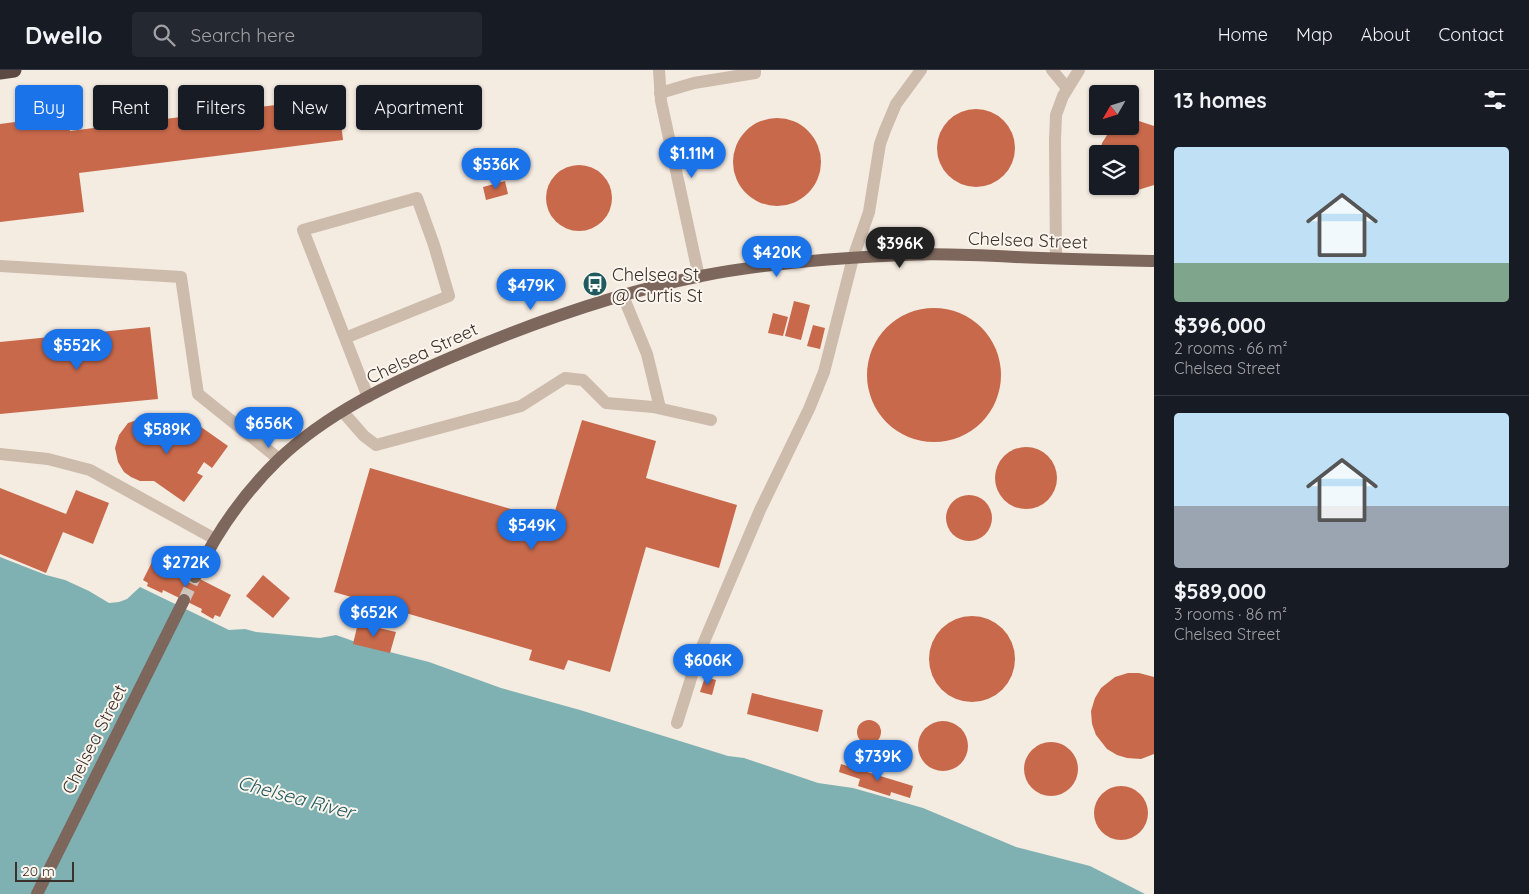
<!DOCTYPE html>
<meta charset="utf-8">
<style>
:root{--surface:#171b24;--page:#242831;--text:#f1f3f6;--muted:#9ea1a6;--line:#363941;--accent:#1a73e8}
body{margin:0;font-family:Quicksand,sans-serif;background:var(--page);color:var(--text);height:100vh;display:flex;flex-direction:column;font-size:19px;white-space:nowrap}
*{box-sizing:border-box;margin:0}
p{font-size:16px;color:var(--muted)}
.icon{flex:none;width:28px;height:28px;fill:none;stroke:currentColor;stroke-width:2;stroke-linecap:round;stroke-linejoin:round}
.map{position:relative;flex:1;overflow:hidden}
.side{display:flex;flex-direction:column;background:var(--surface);width:375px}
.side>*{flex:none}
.top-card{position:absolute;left:15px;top:15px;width:475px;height:45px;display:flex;gap:10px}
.needle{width:32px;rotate:231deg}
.fabs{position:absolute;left:1089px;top:15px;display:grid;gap:10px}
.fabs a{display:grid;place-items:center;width:50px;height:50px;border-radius:5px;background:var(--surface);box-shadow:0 1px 4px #0004;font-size:25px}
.scale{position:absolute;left:15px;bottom:12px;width:59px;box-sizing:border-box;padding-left:5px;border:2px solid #3b302b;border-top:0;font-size:14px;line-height:18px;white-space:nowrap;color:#3b302b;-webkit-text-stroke:4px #fbf5ee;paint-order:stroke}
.price{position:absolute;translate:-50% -42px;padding:0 11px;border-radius:18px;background:var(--accent);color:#fff;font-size:16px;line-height:32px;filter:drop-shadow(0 1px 2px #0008)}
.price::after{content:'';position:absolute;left:50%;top:30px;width:15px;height:11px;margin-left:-8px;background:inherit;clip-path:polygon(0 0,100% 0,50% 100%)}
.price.current{background:#222;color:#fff}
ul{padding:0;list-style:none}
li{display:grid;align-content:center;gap:10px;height:265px;padding:0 20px}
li+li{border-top:1px solid var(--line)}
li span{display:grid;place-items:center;height:155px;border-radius:5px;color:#555}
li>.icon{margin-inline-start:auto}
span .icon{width:90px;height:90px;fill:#fffc;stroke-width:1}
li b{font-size:21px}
h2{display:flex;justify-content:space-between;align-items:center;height:60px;padding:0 20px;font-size:21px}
.chip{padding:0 18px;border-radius:5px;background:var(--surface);box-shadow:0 1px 4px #0004;font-size:18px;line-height:45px}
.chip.current{background:var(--accent);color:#fff}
header{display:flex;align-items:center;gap:30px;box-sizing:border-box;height:70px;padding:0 25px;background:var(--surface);border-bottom:1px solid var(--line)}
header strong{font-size:24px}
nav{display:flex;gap:28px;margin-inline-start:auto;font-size:18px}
.search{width:350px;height:45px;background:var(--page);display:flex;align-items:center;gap:12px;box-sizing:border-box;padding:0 18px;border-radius:5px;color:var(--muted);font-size:19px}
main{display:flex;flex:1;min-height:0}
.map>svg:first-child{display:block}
.water{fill:#7fb0b2}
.building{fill:#c8694b}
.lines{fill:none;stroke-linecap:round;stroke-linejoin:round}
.major-tunnel{stroke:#cfc6bd;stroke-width:12;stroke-dasharray:12 6;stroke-linecap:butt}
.minor{stroke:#cdbbac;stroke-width:12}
.major{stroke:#7d675c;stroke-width:12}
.highway{stroke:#5c4a42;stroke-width:15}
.labels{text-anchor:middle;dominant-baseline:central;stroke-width:4;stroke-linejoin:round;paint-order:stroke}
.street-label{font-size:18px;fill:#3b302b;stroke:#fbf5ee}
.poi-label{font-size:18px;fill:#3b302b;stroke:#fbf5ee;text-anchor:start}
.water-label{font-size:19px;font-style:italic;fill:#1f5a5e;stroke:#fbf5ee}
</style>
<header>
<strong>Dwello</strong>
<div class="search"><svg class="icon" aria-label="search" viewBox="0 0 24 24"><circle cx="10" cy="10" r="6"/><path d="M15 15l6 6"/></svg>Search here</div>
<nav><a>Home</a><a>Map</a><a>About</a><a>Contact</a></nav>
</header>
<main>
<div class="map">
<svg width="1154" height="824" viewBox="0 0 1154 824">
<rect width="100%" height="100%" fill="#f4ebe1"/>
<!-- water -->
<polygon class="water" points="0,487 46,505 65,510 89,521 109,533 119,532 127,529 140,517 229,560 245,559 256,562 320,568 336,565 370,577 429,592 501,618 580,640 728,686 744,688 818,713 853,718 923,738 1016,777 1090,796 1145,824 0,824"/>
<!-- building -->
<g class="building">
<polygon points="338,27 343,70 79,103 84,142 0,152 0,54 68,45 70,61"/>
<circle cx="976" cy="78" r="39"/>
<circle cx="777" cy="92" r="44"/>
<polygon points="1130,51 1139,51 1154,56 1154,115 1138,120 1131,120 1119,116 1130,116 1130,84 1100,84 1102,73 1109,62 1116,56 1130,56"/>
<circle cx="579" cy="128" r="33"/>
<polygon points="505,111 508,124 486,130 483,117"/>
<polygon points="794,231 810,235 801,270 785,266"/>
<circle cx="934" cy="305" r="67"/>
<polygon points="773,243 788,247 783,266 768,263"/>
<polygon points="813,255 825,258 820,279 807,276"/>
<polygon points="150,257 158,329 0,344 0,272"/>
<polygon points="146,347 157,349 167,355 174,362 179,375 194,352 228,376 212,398 204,392 197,403 203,406 184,432 154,411 140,411 131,407 124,402 118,392 115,378 119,365 128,353"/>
<polygon points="582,350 656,371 646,408 737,435 719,498 646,477 610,602 568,590 564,600 529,590 532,580 334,522 370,398 552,451"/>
<circle cx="1026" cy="408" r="31"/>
<polygon points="0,418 66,444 76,420 109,433 93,474 63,462 46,503 0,484"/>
<circle cx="969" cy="448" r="23"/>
<polygon points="155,486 231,525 220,547 215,545 213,549 201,542 202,539 163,520 162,523 147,516 148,513 143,510"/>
<polygon points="263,505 290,528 273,548 246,526"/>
<circle cx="972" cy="589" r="43"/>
<polygon points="358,553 396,562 390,583 353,574"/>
<polygon points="1128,603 1139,603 1154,607 1154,684 1141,689 1127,688 1117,685 1107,679 1096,665 1092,654 1091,641 1095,628 1101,618 1115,607"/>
<polygon points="705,607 716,610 712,625 700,622"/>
<polygon points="752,623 823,640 818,662 747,644"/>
<circle cx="869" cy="662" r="12"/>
<circle cx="943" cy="676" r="25"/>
<circle cx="1051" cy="699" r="27"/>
<polygon points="841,694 913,716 910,728 891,722 890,726 858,716 860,709 839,702"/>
<circle cx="1121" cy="743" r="27"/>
</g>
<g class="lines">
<!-- major-tunnel -->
<polyline class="major-tunnel" points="184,530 195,507"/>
<!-- minor -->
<g class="minor">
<polyline points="659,0 661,31 699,207"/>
<polyline points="1052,0 1067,18"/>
<polyline points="660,23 694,13 755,3 755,0"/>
<polyline points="1056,188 1055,70 1056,45 1063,26 1079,0"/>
<polyline points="0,196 181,207 198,324 279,389"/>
<polyline points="623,226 647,284 660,338"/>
<polyline points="345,268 449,226 434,175 417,128 303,160 368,327"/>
<polyline points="343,342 364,366 376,375 521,336 565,308 583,310 606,333 653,337 711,350"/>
<polyline points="0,384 48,389 90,400 215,469"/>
<polyline points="677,653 698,586 760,440 809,339 824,302 853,188 869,142 880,74 885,60 896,34 921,0"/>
</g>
<!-- major -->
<g class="major">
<path d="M195,507C216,463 243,424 278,390C327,343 391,313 452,287C532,253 616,223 701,206C767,193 835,188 903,185C940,183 978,185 1015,187C1061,189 1108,190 1154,191"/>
<polyline points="37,824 184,530"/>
</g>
<!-- highway -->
<polyline class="highway" points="0,2 14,0"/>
</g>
<!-- icons -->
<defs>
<symbol id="bus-disc" viewBox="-11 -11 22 22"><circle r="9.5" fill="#1f5a5e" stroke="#fbf5ee"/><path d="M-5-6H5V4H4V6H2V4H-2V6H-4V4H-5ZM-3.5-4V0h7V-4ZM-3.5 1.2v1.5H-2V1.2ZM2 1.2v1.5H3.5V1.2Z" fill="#fff"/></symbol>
</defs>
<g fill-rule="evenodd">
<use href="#bus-disc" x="581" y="200" width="28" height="28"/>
</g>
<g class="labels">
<!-- street labels -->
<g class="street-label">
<text transform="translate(1028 170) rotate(2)">Chelsea Street</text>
<text transform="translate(422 283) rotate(-25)">Chelsea Street</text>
<text transform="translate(94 669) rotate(-63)">Chelsea Street</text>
</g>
<!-- poi labels -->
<g class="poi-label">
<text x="612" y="204">Chelsea St<tspan x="612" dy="21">@ Curtis St</tspan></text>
</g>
<!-- water labels -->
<g class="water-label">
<text transform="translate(296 727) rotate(15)">Chelsea River</text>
</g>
</g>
</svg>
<div class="fabs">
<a><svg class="needle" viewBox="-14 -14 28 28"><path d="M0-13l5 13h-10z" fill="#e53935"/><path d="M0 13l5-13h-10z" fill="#9ea1a6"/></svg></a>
<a><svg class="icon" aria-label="layers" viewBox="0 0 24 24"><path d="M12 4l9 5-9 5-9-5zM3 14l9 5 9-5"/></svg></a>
</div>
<div class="scale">20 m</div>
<b class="price" style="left:692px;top:109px">$1.11M</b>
<b class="price" style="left:496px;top:120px">$536K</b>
<b class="price current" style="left:900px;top:199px">$396K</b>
<b class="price" style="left:777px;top:208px">$420K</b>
<b class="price" style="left:531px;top:241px">$479K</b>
<b class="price" style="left:77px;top:301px">$552K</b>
<b class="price" style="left:269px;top:379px">$656K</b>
<b class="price" style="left:167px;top:385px">$589K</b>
<b class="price" style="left:532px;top:481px">$549K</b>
<b class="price" style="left:186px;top:518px">$272K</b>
<b class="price" style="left:374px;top:568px">$652K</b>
<b class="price" style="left:708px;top:616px">$606K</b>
<b class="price" style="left:878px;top:712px">$739K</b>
<div class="top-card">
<a class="chip current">Buy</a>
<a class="chip">Rent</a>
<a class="chip">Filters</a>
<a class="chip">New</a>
<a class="chip">Apartment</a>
</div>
</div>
<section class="side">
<h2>13 homes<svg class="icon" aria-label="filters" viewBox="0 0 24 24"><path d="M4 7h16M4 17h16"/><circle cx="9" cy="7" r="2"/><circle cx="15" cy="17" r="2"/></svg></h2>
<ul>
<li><span style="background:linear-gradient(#bfe0f5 75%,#7fa58c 0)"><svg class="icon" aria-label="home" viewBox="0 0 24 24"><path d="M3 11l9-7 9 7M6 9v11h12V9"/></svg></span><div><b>$396,000</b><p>2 rooms · 66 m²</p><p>Chelsea Street</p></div></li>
<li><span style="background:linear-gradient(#bfe0f5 60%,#9aa5b1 0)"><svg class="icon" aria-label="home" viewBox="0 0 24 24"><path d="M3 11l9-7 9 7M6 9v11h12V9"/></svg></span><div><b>$589,000</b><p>3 rooms · 86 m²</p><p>Chelsea Street</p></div></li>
</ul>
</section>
</main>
